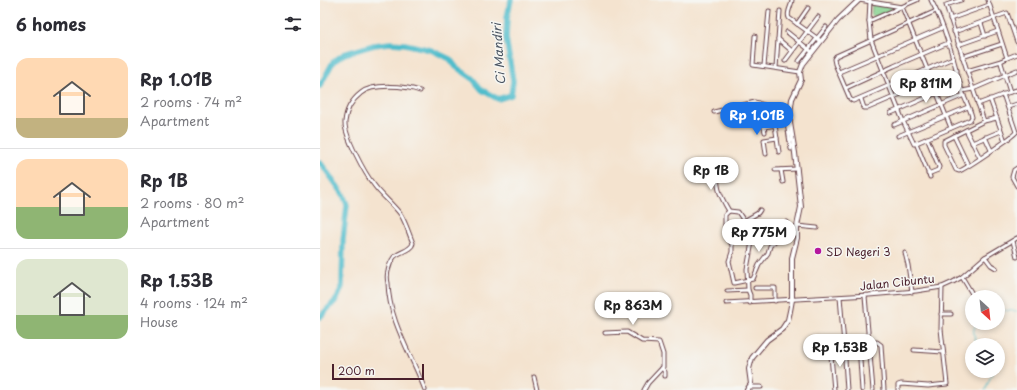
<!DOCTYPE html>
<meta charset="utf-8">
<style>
:root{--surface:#fff;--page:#f7f7f7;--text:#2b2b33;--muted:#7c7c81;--line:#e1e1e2;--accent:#1a73e8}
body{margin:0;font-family:"Playpen Sans",sans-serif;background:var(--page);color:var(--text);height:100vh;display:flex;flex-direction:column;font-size:15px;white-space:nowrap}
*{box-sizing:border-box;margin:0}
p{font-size:13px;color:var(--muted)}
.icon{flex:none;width:22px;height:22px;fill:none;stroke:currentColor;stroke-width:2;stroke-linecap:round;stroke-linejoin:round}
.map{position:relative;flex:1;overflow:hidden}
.sheet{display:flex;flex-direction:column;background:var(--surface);width:320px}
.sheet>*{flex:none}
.needle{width:26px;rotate:153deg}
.controls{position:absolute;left:645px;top:290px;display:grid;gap:8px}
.controls a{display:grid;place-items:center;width:40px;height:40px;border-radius:50%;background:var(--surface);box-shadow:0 2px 6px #0003;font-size:20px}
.scale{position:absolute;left:12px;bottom:10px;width:92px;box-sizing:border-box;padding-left:4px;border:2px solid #4a1f2b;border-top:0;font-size:11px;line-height:14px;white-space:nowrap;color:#4a1f2b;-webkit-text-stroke:3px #f6f6f2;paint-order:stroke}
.price{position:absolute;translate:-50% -34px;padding:0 9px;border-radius:14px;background:#fff;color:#222;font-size:13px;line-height:26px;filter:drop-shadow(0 1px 2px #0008)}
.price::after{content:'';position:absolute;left:50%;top:24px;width:12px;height:9px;margin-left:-6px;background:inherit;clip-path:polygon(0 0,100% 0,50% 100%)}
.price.selected{background:var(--accent);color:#fff}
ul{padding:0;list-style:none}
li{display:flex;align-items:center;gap:12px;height:100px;padding:0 16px}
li+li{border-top:1px solid var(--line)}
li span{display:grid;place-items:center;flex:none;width:112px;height:80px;border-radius:12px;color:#555}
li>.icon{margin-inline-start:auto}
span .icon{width:48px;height:48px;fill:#fffc;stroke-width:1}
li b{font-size:17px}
h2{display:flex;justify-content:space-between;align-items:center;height:48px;padding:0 16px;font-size:17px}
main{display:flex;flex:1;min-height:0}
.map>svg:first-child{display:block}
.green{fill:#87d391;stroke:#68795e}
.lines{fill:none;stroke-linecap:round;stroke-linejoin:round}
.stream{stroke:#51bdcc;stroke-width:1}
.river{stroke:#51bdcc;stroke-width:5.5}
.minor-casing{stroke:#643c44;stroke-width:5}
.major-casing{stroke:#643c44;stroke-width:6}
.minor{stroke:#fff;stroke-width:3}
.major{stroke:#fff;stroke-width:4}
.poi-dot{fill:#b5179e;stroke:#f6f6f2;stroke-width:1.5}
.labels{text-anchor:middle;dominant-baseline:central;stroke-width:3;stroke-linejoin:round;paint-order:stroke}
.poi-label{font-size:11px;fill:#4a1f2b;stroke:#f6f6f2;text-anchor:start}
.street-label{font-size:11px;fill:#4a1f2b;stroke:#f6f6f2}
.water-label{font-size:12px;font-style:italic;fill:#4c5663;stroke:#f6f6f2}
</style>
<main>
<section class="sheet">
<h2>6 homes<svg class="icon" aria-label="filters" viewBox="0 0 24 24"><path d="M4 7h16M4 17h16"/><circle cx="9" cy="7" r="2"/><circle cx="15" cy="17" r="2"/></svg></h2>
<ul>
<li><span style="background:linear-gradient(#ffd9b3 75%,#c2b280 0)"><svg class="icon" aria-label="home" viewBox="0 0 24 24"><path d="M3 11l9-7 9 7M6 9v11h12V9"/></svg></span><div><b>Rp 1.01B</b><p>2 rooms · 74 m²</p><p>Apartment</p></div></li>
<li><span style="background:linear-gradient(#ffd9b3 60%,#8fb573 0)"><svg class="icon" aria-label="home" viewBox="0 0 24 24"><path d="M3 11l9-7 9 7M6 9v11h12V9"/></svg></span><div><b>Rp 1B</b><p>2 rooms · 80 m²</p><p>Apartment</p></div></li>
<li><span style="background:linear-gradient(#dfe7d0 70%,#8fb573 0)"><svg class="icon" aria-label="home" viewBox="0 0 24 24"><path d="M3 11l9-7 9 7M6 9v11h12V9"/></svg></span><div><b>Rp 1.53B</b><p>4 rooms · 124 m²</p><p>House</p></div></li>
</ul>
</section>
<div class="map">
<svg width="697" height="390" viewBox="0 0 697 390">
<rect width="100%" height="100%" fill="#f6f6f2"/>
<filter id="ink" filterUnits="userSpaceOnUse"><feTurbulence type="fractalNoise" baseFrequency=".025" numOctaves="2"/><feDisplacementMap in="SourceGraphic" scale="8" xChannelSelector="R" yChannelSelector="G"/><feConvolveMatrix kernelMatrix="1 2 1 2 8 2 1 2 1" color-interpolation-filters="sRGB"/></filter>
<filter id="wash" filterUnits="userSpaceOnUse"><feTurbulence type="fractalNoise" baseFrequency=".012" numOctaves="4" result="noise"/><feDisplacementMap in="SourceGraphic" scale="16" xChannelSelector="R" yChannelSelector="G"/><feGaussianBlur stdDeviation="0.9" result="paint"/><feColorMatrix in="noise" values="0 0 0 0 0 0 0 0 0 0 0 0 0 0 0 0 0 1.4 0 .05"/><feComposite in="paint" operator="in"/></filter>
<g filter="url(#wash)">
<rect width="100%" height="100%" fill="#f4e3cf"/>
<!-- green -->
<polygon class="green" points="552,4 577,7 577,8 554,18 551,15"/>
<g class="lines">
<!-- stream -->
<g class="stream">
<polyline points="678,310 697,311"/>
<path d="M657,323C651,331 654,337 658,345"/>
<polyline points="665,390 673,371"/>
</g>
<!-- river -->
<g class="river">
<polyline points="0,86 13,62 24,54 54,45 70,43 85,44 111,50 130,59 136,67 152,78 162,90 178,99 191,95 193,81 186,38 187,17 191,0"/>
<polyline points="0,162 23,194 27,205 23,240 22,287 17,299 0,317"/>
</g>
</g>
</g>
<g filter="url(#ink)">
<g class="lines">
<defs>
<g id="minor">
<path d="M472,0C472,6 466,12 469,18L501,41"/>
<polyline points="539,0 582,7 631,128"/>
<path d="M550,0L549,21L551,40L583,121L594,144L650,120L652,117C650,108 645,100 642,91C634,61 626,28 611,0"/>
<polyline points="616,11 516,56 514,59 515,64 530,99 533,101 633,58"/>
<polyline points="630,19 669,5"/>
<polyline points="549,21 597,0"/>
<polyline points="661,23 665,36"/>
<polyline points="477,24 488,8"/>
<polyline points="467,32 492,52"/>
<polyline points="634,32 687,13 697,42"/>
<polyline points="435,36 433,65 480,72"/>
<polyline points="458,39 472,51"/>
<polyline points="638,45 678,31"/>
<polyline points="642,57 682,44"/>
<polyline points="687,58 697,54"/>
<polyline points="465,61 498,17"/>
<polyline points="479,61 506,27"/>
<polyline points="444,66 449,11"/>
<polyline points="456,68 460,11"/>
<polyline points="647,71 681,61"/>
<polyline points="519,72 622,28"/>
<polyline points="526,88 574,66 628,43"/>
<path d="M100,91C86,86 53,83 41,93C32,100 26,110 25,122C24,135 45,174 54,185C62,196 73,204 81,215C86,223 89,234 93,243C92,250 79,252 74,257C71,261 69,266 68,271C67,275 67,279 68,283C69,322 92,355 105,390"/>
<polyline points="690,92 697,90"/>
<polyline points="683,94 696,132"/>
<polyline points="541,99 544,108 548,108 637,70"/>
<polyline points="670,99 685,141"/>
<polyline points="438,103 445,132"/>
<polyline points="658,104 690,92 681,63 681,61 687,58 668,0"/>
<polyline points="688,107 697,104"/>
<polyline points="394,112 435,102 447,106 471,105"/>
<polyline points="571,113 633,86 638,86 642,91 653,89 626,5 641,0"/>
<path d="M677,118L664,121L624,141V145L636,170C637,170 638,171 639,171C644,170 693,137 696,132"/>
<polyline points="664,121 653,89 697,70"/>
<polyline points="467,123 471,149"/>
<polyline points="455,125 459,152"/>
<polyline points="574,125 644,95"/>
<polyline points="444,127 470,123"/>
<polyline points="646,130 660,158"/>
<polyline points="578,136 648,107"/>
<polyline points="634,136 648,165"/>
<polyline points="665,137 671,150"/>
<polyline points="607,138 619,167 618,170 608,174"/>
<polyline points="596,143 610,177"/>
<polyline points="652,143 681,131"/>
<polyline points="446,154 444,140 457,138"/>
<path d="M399,166C395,185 399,194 409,211"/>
<polyline points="697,168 694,170 692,177 697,186"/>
<polyline points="455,170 477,169"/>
<polyline points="461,170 463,182"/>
<polyline points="409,211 405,215 405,232 412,245 412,252 409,261 414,283 433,279 439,265 448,253 450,246 457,239"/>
<polyline points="409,211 418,212 424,221 432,242 427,269 428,290"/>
<polyline points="424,221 438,213 440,210"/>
<polyline points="466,222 468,227 477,229"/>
<polyline points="477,226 497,228"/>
<polyline points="693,241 697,257"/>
<polyline points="585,253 588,265 592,292"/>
<polyline points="665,257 671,265 676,268"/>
<polyline points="642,277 654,297"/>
<polyline points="435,288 455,288 455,301"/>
<polyline points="407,291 428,290 430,295 430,303"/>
<polyline points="545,296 553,390"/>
<polyline points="520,297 524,344 557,342 561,345 564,390"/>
<polyline points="406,303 549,295 596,291 622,287 633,282 642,277 665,257 697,238"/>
<polyline points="621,314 631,314"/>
<polyline points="285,333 307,332 322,341 339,342 343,354 343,367 328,383 324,390"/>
<polyline points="539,344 542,390"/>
<polyline points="594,350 623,352"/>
<polyline points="342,368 345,372 345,376"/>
<polyline points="214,377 217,390"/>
<polyline points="430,387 441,387"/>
<polyline points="514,390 510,344 524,344 527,390"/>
<polyline points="578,390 578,385 581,384 608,386 627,384 621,329 622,287"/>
</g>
<polyline id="major" points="427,390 431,384 429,369 432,358 447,340 462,329 468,320 470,311 472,300 472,258 477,238 477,226 481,207 475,153 470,123 470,114 472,99 481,80 480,72 483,64 518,20 539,0"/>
</defs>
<!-- minor casing -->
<use href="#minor" class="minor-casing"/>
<!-- major casing -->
<use href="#major" class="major-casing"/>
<!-- minor -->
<use href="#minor" class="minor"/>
<!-- major -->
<use href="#major" class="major"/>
</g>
</g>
<!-- markers -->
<circle class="poi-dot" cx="498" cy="251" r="4"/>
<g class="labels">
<!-- poi labels -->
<g class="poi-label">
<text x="506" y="251">SD Negeri 3</text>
</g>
<!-- street labels -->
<g class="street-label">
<text transform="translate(577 282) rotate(-6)">Jalan Cibuntu</text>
</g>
<!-- water labels -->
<g class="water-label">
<text transform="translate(178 54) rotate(-94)">Ci Mandiri</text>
</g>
</g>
</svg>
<div class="controls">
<a><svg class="needle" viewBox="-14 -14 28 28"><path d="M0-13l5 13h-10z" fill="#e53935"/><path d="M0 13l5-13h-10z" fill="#7c7c81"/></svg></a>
<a><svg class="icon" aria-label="layers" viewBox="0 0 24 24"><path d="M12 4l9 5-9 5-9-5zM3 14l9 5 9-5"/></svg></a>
</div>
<div class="scale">200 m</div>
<b class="price" style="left:606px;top:104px">Rp 811M</b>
<b class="price selected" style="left:437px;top:136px">Rp 1.01B</b>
<b class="price" style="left:391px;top:191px">Rp 1B</b>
<b class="price" style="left:439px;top:253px">Rp 775M</b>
<b class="price" style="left:313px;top:326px">Rp 863M</b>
<b class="price" style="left:520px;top:368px">Rp 1.53B</b>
</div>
</main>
